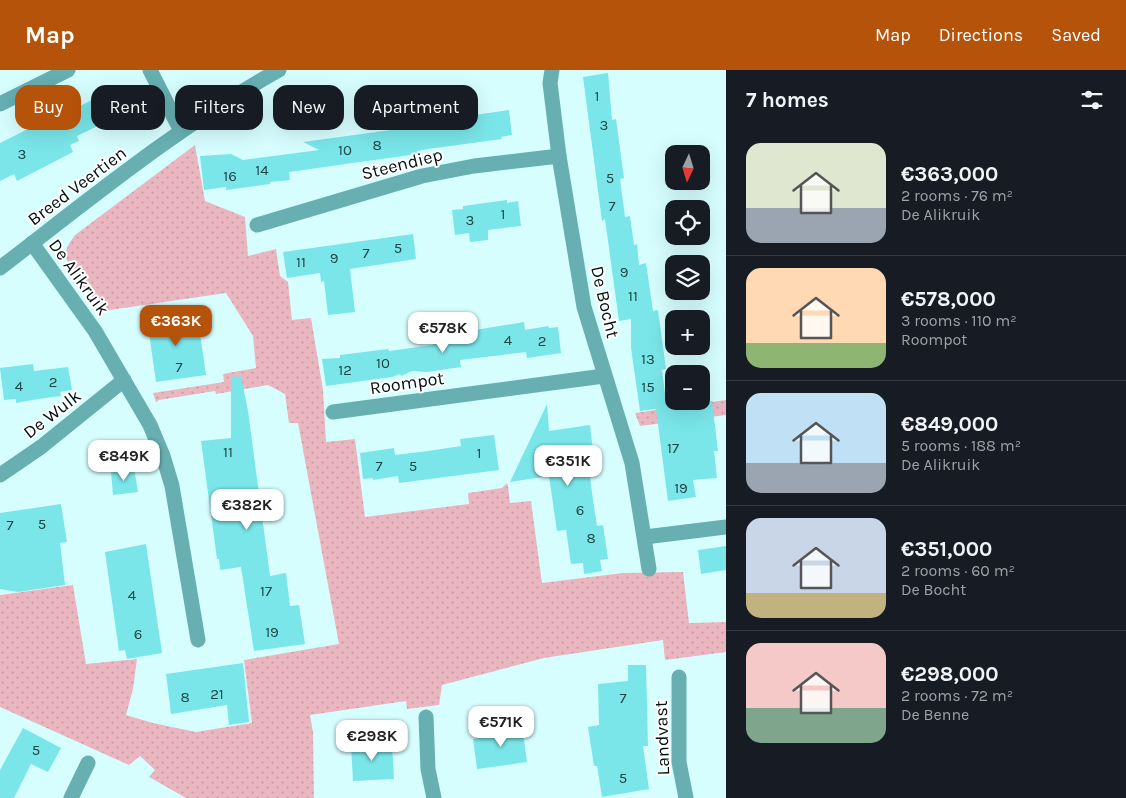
<!DOCTYPE html>
<meta charset="utf-8">
<style>
:root{--surface:#171b24;--page:#242831;--text:#f1f3f6;--muted:#9ea1a6;--line:#363941;--accent:#b45309}
body{margin:0;font-family:Karla,sans-serif;background:var(--page);color:var(--text);height:100vh;display:flex;flex-direction:column;font-size:19px;white-space:nowrap}
*{box-sizing:border-box;margin:0}
p{font-size:16px;color:var(--muted)}
.icon{flex:none;width:28px;height:28px;fill:none;stroke:currentColor;stroke-width:2;stroke-linecap:round;stroke-linejoin:round}
.map{position:relative;flex:1;overflow:hidden}
.details{display:flex;flex-direction:column;background:var(--surface);width:400px}
.details>*{flex:none}
.banner{position:absolute;left:15px;top:15px;width:475px;height:45px;display:flex;gap:10px}
.needle{width:32px;rotate:184deg}
.fabs{position:absolute;left:665px;top:75px;display:grid;gap:10px}
.fabs a{display:grid;place-items:center;width:45px;height:45px;border-radius:10px;background:var(--surface);box-shadow:0 5px 20px #0002;font-size:25px}
.price{position:absolute;translate:-50% -42px;padding:0 11px;border-radius:10px;background:#fff;color:#222;font-size:16px;line-height:32px;filter:drop-shadow(0 1px 2px #0008)}
.price::after{content:'';position:absolute;left:50%;top:30px;width:15px;height:11px;margin-left:-8px;background:inherit;clip-path:polygon(0 0,100% 0,50% 100%)}
.price.current{background:var(--accent);color:#fff}
ul{padding:0;list-style:none}
li{display:flex;align-items:center;gap:15px;height:125px;padding:0 20px}
li+li{border-top:1px solid var(--line)}
li span{display:grid;place-items:center;flex:none;width:140px;height:100px;border-radius:15px;color:#555}
li>.icon{margin-inline-start:auto}
span .icon{width:60px;height:60px;fill:#fffc;stroke-width:1}
li b{font-size:21px}
h2{display:flex;justify-content:space-between;align-items:center;height:60px;padding:0 20px;font-size:21px}
.pill{padding:0 18px;border-radius:15px;background:var(--surface);box-shadow:0 5px 20px #0002;font-size:18px;line-height:45px}
.pill.current{background:var(--accent);color:#fff}
header{display:flex;align-items:center;gap:30px;box-sizing:border-box;height:70px;padding:0 25px;background:var(--accent);color:#fff}
header strong{font-size:24px}
nav{display:flex;gap:28px;margin-inline-start:auto;font-size:18px}
main{display:flex;flex:1;min-height:0}
.map>svg:first-child{display:block}
.grass{fill:url(#grass-dots)}
.building{fill:#7ae6e9}
.lines{fill:none;stroke-linecap:round;stroke-linejoin:round}
.minor{stroke:#67afb1;stroke-width:15}
.labels{text-anchor:middle;dominant-baseline:central;stroke-width:4;stroke-linejoin:round;paint-order:stroke}
.number-label{font-size:15px;fill:#214546}
.street-label{font-size:18px;fill:#030f0f;stroke:#fff}
</style>
<header>
<strong>Map</strong>
<nav><a>Map</a><a>Directions</a><a>Saved</a></nav>
</header>
<main>
<div class="map">
<svg width="726" height="728" viewBox="0 0 726 728">
<defs>
<pattern id="grass-dots" width="8" height="8" patternUnits="userSpaceOnUse" patternTransform="scale(1.25)"><rect width="8" height="8" fill="#eab7c1"/><path d="M2 2h.1M6 6h.1" fill="none" stroke="#c79ca5" stroke-width="1.8" stroke-linecap="round"/></pattern>
</defs>
<rect width="100%" height="100%" fill="#d7feff"/>
<!-- grass -->
<g class="grass">
<path d="M195,75L205,131L245,147L248,186L276,179L280,206L288,212L292,250L311,248L323,320L326,372L355,369L365,447L469,434L468,423L502,418L507,413L508,416L510,433L531,431L542,513L623,503L683,502L689,553L726,552V582L665,590L663,570L544,588L442,615L439,635L407,639L406,631L310,645L313,662L314,728H186L149,707L155,700L140,686L129,695L0,637V525L73,515L86,594L137,589L133,619L126,645L153,653L196,662L252,653L244,590L339,574L298,353H289L285,324L268,315L216,324L215,321L159,330L156,332L153,323L224,312L223,304L256,298L253,266L226,223L103,241C94,230 67,198 66,186C65,178 71,171 75,165Z"/>
<polygon points="726,330 726,345 640,356 635,343"/>
</g>
<!-- building -->
<g class="building">
<polygon points="608,3 612,50 616,49 624,108 620,109 625,147 630,146 634,175 637,174 639,195 646,193 653,241 658,240 666,299 662,300 666,331 712,331 718,381 714,381 717,408 693,410 696,427 668,431 656,339 640,341 631,278 631,249 619,251 605,149 602,151 583,7"/>
<polygon points="108,24 118,44 109,49 110,50 77,66 79,71 70,75 73,82 17,111 14,104 0,111 0,73 64,41 66,43 98,27 99,28"/>
<polygon points="509,40 512,65 501,67 502,69 428,79 417,81 417,84 289,102 290,110 270,112 270,114 226,120 226,117 204,120 200,86 231,84 243,90 319,80 303,72 420,56 420,53"/>
<polygon points="507,130 507,133 518,131 521,156 488,160 488,170 470,172 469,163 455,165 452,140 463,139 463,136"/>
<polygon points="413,164 416,189 350,199 355,242 328,245 324,211 321,212 320,203 287,208 283,182"/>
<polygon points="197,243 206,305 156,312 147,249"/>
<polygon points="524,252 525,260 548,256 549,258 558,257 561,283 527,288 526,282 460,290 461,297 427,302 412,301 401,306 400,304 392,307 326,316 322,289 340,288 340,285 388,279 389,281 433,275 433,272 457,269 457,263"/>
<polygon points="33,294 34,301 68,297 72,320 60,322 61,326 38,329 16,333 16,329 4,330 0,298"/>
<polygon points="241,306 248,341 270,506 286,503 290,536 299,535 305,574 254,581 241,497 220,500 219,489 217,489 201,371 231,368 231,307"/>
<polygon points="547,334 549,361 590,355 594,389 588,390 592,423 597,456 603,455 608,489 600,490 602,501 584,504 583,493 571,494 566,460 557,461 549,406 510,412"/>
<polygon points="494,365 499,400 399,413 398,406 373,410 373,408 363,409 360,383 394,378 395,385 428,381 461,376 460,369"/>
<polygon points="134,398 138,422 113,425 111,401"/>
<polygon points="61,434 67,472 60,473 65,515 18,522 0,519 0,443"/>
<polygon points="146,474 162,583 127,589 125,580 119,581 105,482"/>
<polygon points="726,476 726,500 701,504 698,480"/>
<polygon points="243,593 249,652 229,655 227,635 171,644 166,604"/>
<polygon points="628,595 646,595 648,676 643,676 649,719 602,727 597,696 594,696 588,657 599,655 598,614 628,611"/>
<polygon points="522,655 527,692 477,699 473,669 492,666 491,659"/>
<polygon points="23,658 61,678 48,702 31,694 14,728 0,728 0,700"/>
<polygon points="392,673 394,709 353,711 351,675"/>
</g>
<g class="lines">
<!-- minor -->
<g class="minor">
<polyline points="150,0 181,61"/>
<polyline points="552,0 550,13 559,86 584,237 632,393 649,499"/>
<polyline points="0,34 68,0"/>
<polyline points="257,155 422,106 474,96 559,86"/>
<polyline points="32,173 95,261 150,355 163,386 172,416 198,570"/>
<path d="M0,198C90,129 180,55 279,0"/>
<polyline points="333,342 604,306"/>
<polyline points="0,405 41,377 124,310"/>
<polyline points="645,467 726,457"/>
<polyline points="679,607 679,692 686,728"/>
<polyline points="426,647 428,699 434,728"/>
<polyline points="71,728 88,693"/>
</g>
</g>
<g class="labels">
<!-- number labels -->
<g class="number-label">
<text x="597" y="26">1</text>
<text x="604" y="55">3</text>
<text x="377" y="75">8</text>
<text x="345" y="80">10</text>
<text x="22" y="84">3</text>
<text x="262" y="100">14</text>
<text x="230" y="106">16</text>
<text x="610" y="108">5</text>
<text x="612" y="136">7</text>
<text x="503" y="144">1</text>
<text x="470" y="150">3</text>
<text x="398" y="178">5</text>
<text x="366" y="183">7</text>
<text x="334" y="188">9</text>
<text x="301" y="192">11</text>
<text x="624" y="202">9</text>
<text x="633" y="226">11</text>
<text x="508" y="270">4</text>
<text x="542" y="271">2</text>
<text x="648" y="289">13</text>
<text x="383" y="293">10</text>
<text x="179" y="297">7</text>
<text x="345" y="300">12</text>
<text x="53" y="312">2</text>
<text x="19" y="316">4</text>
<text x="648" y="317">15</text>
<text x="673" y="378">17</text>
<text x="228" y="382">11</text>
<text x="479" y="383">1</text>
<text x="379" y="396">7</text>
<text x="413" y="396">5</text>
<text x="681" y="418">19</text>
<text x="580" y="440">6</text>
<text x="42" y="454">5</text>
<text x="10" y="455">7</text>
<text x="591" y="468">8</text>
<text x="266" y="521">17</text>
<text x="132" y="525">4</text>
<text x="272" y="562">19</text>
<text x="138" y="564">6</text>
<text x="217" y="624">21</text>
<text x="185" y="627">8</text>
<text x="623" y="628">7</text>
<text x="36" y="680">5</text>
<text x="623" y="708">5</text>
</g>
<!-- street labels -->
<g class="street-label">
<text transform="translate(402 94) rotate(-14)">Steendiep</text>
<text transform="translate(77 116) rotate(-37)">Breed Veertien</text>
<text transform="translate(79 207) rotate(54)">De Alikruik</text>
<text transform="translate(605 232) rotate(77)">De Bocht</text>
<text transform="translate(407 313) rotate(-8)">Roompot</text>
<text transform="translate(52 344) rotate(-38)">De Wulk</text>
<text transform="translate(662 668) rotate(-92)">Landvast</text>
</g>
</g>
</svg>
<div class="fabs">
<a><svg class="needle" viewBox="-14 -14 28 28"><path d="M0-13l5 13h-10z" fill="#e53935"/><path d="M0 13l5-13h-10z" fill="#9ea1a6"/></svg></a>
<a><svg class="icon" aria-label="locate" viewBox="0 0 24 24"><circle cx="12" cy="12" r="6"/><path d="M12 2v4M12 18v4M2 12h4M18 12h4"/></svg></a>
<a><svg class="icon" aria-label="layers" viewBox="0 0 24 24"><path d="M12 4l9 5-9 5-9-5zM3 14l9 5 9-5"/></svg></a>
<a>+</a>
<a>−</a>
</div>
<b class="price current" style="left:176px;top:277px">€363K</b>
<b class="price" style="left:443px;top:284px">€578K</b>
<b class="price" style="left:124px;top:412px">€849K</b>
<b class="price" style="left:568px;top:417px">€351K</b>
<b class="price" style="left:247px;top:461px">€382K</b>
<b class="price" style="left:501px;top:678px">€571K</b>
<b class="price" style="left:372px;top:692px">€298K</b>
<div class="banner">
<a class="pill current">Buy</a>
<a class="pill">Rent</a>
<a class="pill">Filters</a>
<a class="pill">New</a>
<a class="pill">Apartment</a>
</div>
</div>
<section class="details">
<h2>7 homes<svg class="icon" aria-label="filters" viewBox="0 0 24 24"><path d="M4 7h16M4 17h16"/><circle cx="9" cy="7" r="2"/><circle cx="15" cy="17" r="2"/></svg></h2>
<ul>
<li><span style="background:linear-gradient(#dfe7d0 65%,#9aa5b1 0)"><svg class="icon" aria-label="home" viewBox="0 0 24 24"><path d="M3 11l9-7 9 7M6 9v11h12V9"/></svg></span><div><b>€363,000</b><p>2 rooms · 76 m²</p><p>De Alikruik</p></div></li>
<li><span style="background:linear-gradient(#ffd9b3 75%,#8fb573 0)"><svg class="icon" aria-label="home" viewBox="0 0 24 24"><path d="M3 11l9-7 9 7M6 9v11h12V9"/></svg></span><div><b>€578,000</b><p>3 rooms · 110 m²</p><p>Roompot</p></div></li>
<li><span style="background:linear-gradient(#bfe0f5 70%,#9aa5b1 0)"><svg class="icon" aria-label="home" viewBox="0 0 24 24"><path d="M3 11l9-7 9 7M6 9v11h12V9"/></svg></span><div><b>€849,000</b><p>5 rooms · 188 m²</p><p>De Alikruik</p></div></li>
<li><span style="background:linear-gradient(#c9d6e8 75%,#c2b280 0)"><svg class="icon" aria-label="home" viewBox="0 0 24 24"><path d="M3 11l9-7 9 7M6 9v11h12V9"/></svg></span><div><b>€351,000</b><p>2 rooms · 60 m²</p><p>De Bocht</p></div></li>
<li><span style="background:linear-gradient(#f6c9c9 65%,#7fa58c 0)"><svg class="icon" aria-label="home" viewBox="0 0 24 24"><path d="M3 11l9-7 9 7M6 9v11h12V9"/></svg></span><div><b>€298,000</b><p>2 rooms · 72 m²</p><p>De Benne</p></div></li>
</ul>
</section>
</main>
